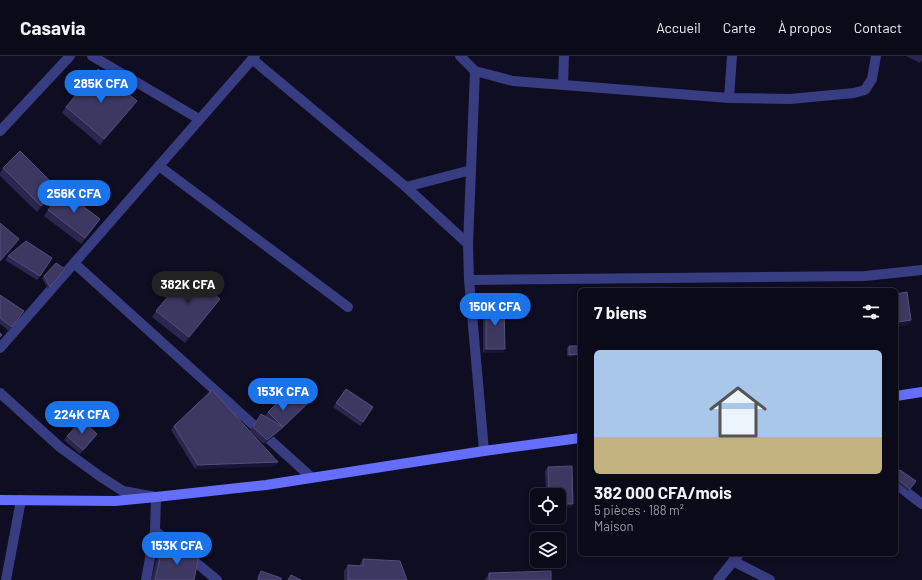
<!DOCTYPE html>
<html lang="fr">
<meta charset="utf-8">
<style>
:root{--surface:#0b0a19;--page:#141322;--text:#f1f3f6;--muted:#9a9aa2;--line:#2b2b38;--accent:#1a73e8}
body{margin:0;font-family:Barlow,sans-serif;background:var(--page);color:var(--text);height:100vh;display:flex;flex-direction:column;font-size:15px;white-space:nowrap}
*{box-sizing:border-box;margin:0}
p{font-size:13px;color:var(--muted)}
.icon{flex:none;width:22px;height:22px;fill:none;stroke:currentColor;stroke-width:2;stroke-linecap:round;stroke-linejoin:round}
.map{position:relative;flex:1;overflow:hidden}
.side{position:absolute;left:578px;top:232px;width:320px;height:268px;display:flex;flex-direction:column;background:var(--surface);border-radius:6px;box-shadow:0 2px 6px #0003,0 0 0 1px var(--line)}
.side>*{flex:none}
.buttons{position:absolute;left:530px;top:432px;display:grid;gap:8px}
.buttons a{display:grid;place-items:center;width:36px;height:36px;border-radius:6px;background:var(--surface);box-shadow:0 2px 6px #0003,0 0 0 1px var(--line);font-size:20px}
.price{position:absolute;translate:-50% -34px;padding:0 9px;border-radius:14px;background:var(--accent);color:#fff;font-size:13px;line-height:26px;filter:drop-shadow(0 1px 2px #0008)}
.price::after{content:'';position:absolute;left:50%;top:24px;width:12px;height:9px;margin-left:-6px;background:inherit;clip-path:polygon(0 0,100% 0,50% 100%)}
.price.on{background:#222;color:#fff}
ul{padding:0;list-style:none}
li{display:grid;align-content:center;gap:8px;height:212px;padding:0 16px}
li span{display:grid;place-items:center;height:124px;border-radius:6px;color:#555}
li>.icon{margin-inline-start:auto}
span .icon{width:72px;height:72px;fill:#fffc;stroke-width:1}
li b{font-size:17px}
h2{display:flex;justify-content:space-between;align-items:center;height:48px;padding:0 16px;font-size:17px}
header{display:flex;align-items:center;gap:24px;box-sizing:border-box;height:56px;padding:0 20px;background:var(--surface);border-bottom:1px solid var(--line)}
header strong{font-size:19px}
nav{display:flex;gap:22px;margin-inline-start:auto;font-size:14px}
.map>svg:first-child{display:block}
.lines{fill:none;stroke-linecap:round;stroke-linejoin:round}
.street{stroke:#383c80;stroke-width:10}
.secondary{stroke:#656eff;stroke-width:10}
.wall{fill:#2a264f}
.shaded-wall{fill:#181435}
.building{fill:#3c3862;stroke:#534f7b}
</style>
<header>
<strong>Casavia</strong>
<nav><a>Accueil</a><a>Carte</a><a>À propos</a><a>Contact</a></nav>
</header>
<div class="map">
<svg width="922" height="524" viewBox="0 0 922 524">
<rect width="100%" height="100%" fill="#0f0d21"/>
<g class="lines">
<!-- street -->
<g class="street">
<polyline points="92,0 199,63"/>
<polyline points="460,0 475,15 513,25 729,42 790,43 854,37 865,34 872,23 876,0"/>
<polyline points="252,3 406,131 468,188"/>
<polyline points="475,15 468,188 469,224 484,395"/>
<polyline points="563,29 564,0"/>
<polyline points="729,42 732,0"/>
<polyline points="0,75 70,0"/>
<polyline points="159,110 348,251"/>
<polyline points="406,131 471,114"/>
<polyline points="74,207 311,421"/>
<polyline points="469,224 865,220 922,214"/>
<polyline points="0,292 255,0"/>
<polyline points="0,337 61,392 101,421 123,435 156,441 155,475 146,524"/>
<polyline points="896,428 922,448"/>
<polyline points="155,475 181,494 217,524"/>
<polyline points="733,505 770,524"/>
<polyline points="6,524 21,444"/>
<polyline points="718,524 739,498"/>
</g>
<!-- secondary -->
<g class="secondary">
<polyline points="896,340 922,336"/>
<polyline points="0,444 115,445 156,441 266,429 484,395 580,382"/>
</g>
</g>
<!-- wall -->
<g class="wall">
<polygon points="906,0 922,0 922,4 920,7"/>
<polygon points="66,51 133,51 100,89 62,57"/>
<polygon points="3,112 54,139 37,156 0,120 0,117"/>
<polygon points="48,154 96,169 81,188 44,160"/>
<polygon points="8,200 52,202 37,224 5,204"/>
<polygon points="65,213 48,233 42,222 44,220"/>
<polygon points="896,238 911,264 908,269 896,270"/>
<polygon points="0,239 24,255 9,275 0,268"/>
<polygon points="220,243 185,287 152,261 156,255"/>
<polygon points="486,250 505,293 502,297 483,297 483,254"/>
<polygon points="569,290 580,290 567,301 567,292"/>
<polygon points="346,333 373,351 360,370 333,351"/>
<polygon points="309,347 280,375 264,388 250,375 261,358 265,360 268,356"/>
<polygon points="174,370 278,406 275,410 195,413 171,374"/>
<polygon points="67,380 95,382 80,398 64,384"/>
<polygon points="548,411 570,452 559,439 546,439 545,415"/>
<polygon points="896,419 916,425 908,435 896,425"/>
<polygon points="162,493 194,524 151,524 157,501"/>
<polygon points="363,503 407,524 344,524 344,515 348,509 359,510"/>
<polygon points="261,515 281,524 257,524 258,519"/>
<polygon points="489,517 551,524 485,524"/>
</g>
<!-- shaded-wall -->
<g class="shaded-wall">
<polygon points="137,45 133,51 100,89 104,83"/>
<polygon points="58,133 54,139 37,156 41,150"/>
<polygon points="19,183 15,189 0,206 0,205"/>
<polygon points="220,243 216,249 185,287 189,281"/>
<polygon points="911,264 908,269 896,270 896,269 898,266"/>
<polygon points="486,293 505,293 502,297 483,297"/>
<polygon points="580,298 580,300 567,301 569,299"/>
<polygon points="312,343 309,347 280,375 264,388 267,384"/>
<polygon points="97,378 95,382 80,398 83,394"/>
<polygon points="278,406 275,410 195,413 198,409"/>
<polygon points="559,448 573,448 570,452 559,452"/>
</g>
<!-- building -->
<g class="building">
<polygon points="98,13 137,45 104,83 66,51"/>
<polygon points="20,95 58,133 41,150 3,112"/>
<polygon points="63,135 100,163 85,182 48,154"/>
<polygon points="0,167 19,183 0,205"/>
<polygon points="26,185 52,202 40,220 8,200"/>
<polygon points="56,207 65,213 50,231 44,220"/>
<polygon points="187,217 220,243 189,281 156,255"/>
<polygon points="907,236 911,264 898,266 896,255 896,238"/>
<polygon points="0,239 24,255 12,271 0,262"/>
<polygon points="504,249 505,293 486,293 486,250"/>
<polygon points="0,277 2,279 0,281"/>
<polygon points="569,290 580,290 580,298 569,299"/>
<polygon points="297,327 312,343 283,371 267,384 253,371 261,358 283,371 268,356"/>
<polygon points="346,333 373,351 363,366 336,347"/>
<polygon points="212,334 278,406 198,409 174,370"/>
<polygon points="82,364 97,378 83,394 67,380"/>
<polygon points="572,410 573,448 559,448 559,439 549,439 548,411"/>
<polygon points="900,414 916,425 910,433 896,422 896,419"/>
<polygon points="162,493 199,499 194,524 155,524"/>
<polygon points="363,503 400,505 407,524 348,524 348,509 363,510"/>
<polygon points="261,515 281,522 281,524 258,524"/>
<polygon points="551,515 551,524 489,524 489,517"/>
<polygon points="291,519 301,524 288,524"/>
</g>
</svg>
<div class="buttons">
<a><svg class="icon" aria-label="locate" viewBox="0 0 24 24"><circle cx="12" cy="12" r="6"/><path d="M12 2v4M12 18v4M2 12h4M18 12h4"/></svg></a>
<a><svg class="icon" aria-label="layers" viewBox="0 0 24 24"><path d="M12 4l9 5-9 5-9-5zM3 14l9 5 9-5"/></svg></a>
</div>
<b class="price" style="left:101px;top:48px">285K CFA</b>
<b class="price" style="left:74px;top:158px">256K CFA</b>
<b class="price on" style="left:188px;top:249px">382K CFA</b>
<b class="price" style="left:495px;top:271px">150K CFA</b>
<b class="price" style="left:283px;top:356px">153K CFA</b>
<b class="price" style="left:82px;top:379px">224K CFA</b>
<b class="price" style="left:177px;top:510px">153K CFA</b>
<section class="side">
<h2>7 biens<svg class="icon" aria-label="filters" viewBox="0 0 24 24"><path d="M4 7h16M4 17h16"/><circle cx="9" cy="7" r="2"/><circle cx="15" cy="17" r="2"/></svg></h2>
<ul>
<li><span style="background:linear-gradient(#a9c7e8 70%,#c2b280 0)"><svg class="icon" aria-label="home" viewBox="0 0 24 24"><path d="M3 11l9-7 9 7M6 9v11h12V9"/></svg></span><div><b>382 000 CFA/mois</b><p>5 pièces · 188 m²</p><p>Maison</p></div></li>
</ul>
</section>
</div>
